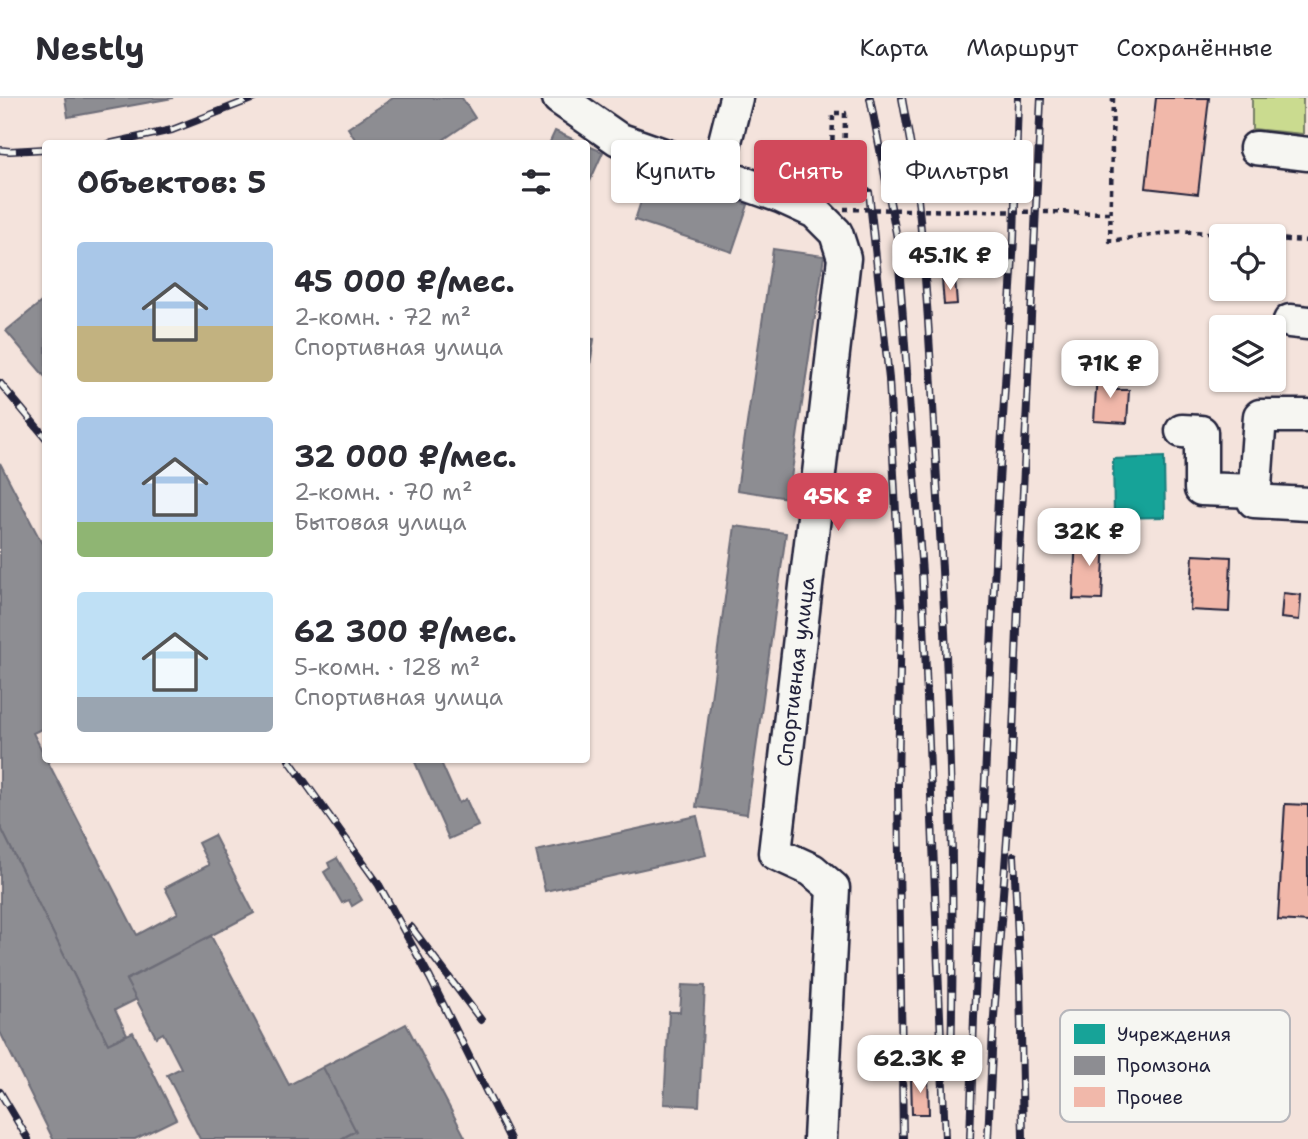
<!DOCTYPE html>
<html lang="ru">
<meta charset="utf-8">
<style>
:root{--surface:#fff;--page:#f7f7f7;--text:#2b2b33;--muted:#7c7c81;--line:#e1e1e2;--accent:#d1495b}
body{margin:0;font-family:"Shantell Sans",sans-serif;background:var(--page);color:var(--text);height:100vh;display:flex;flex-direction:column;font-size:26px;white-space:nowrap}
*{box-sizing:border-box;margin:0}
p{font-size:23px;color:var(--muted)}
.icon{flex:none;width:38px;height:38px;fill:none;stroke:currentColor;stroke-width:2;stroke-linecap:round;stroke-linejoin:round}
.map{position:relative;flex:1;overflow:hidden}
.sheet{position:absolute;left:42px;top:42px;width:548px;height:623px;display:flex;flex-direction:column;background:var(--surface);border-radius:7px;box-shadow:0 2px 5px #0004}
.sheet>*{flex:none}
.hud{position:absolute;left:611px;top:42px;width:592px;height:63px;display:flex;gap:14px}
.fabs{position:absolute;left:1209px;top:126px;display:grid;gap:14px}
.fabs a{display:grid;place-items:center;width:77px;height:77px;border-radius:7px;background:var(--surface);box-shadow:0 2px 5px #0004;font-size:35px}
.price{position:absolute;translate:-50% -60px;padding:0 16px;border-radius:14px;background:#fff;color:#222;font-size:23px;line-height:46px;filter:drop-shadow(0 2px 4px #0008)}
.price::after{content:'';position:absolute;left:50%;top:42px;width:21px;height:16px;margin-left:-10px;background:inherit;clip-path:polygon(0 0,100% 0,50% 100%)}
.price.selected{background:var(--accent);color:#fff}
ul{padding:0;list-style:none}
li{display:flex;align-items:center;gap:21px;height:175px;padding:0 35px}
li span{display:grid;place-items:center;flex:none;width:196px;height:140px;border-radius:7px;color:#555}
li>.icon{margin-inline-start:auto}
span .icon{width:84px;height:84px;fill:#fffc;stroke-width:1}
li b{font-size:30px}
h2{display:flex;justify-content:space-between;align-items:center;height:84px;padding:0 35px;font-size:30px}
.pill{padding:0 24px;border-radius:7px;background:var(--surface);box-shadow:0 2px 5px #0004;font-size:24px;line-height:63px}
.pill.selected{background:var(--accent);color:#fff}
header{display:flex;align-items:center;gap:42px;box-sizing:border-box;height:98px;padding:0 35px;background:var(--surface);border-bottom:2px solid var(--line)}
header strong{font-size:33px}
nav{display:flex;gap:38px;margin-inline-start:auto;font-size:24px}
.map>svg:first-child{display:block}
.green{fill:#cadb8f;stroke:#767e65;stroke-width:2}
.public{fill:#17a398;stroke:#1a7c7c;stroke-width:2}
.industry{fill:#8d8d92;stroke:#6d6d78;stroke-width:2}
.building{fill:#f1b8aa;stroke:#22223b;stroke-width:2}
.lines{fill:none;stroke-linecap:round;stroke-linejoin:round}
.minor-casing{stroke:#22223b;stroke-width:37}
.path{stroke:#22223b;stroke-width:4.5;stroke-dasharray:5 5;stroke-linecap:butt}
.minor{stroke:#f6f6f2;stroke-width:32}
.rail-casing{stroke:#22223b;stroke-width:8}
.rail{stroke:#f6f6f2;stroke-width:5;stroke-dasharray:16;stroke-linecap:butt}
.path-bridge{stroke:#22223b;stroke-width:4.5;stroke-dasharray:5 5;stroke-linecap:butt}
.labels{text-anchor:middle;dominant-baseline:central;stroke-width:7;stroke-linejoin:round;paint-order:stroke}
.street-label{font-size:21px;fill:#22223b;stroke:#f6f6f2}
.key{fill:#f6f6f2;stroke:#b6b6bb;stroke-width:2}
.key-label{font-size:19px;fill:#22223b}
</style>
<header>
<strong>Nestly</strong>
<nav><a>Карта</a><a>Маршрут</a><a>Сохранённые</a></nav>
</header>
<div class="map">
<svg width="1308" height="1041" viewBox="0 0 1308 1041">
<rect width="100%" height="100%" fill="#f4e3dc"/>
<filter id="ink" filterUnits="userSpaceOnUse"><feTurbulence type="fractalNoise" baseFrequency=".0143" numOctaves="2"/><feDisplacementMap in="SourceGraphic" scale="14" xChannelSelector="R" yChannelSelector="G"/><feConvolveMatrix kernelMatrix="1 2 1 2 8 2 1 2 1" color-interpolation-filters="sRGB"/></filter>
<g filter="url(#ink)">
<!-- green -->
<polygon class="green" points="1252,0 1303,0 1303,36 1252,31"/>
<!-- public -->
<polygon class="public" points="1164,359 1165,419 1114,420 1113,361"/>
<!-- industry -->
<g class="industry">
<polygon points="65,0 173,0 68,19"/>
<polygon points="393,0 462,0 475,20 437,46 358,46 348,30"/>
<polygon points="555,33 583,46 549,46"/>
<polygon points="586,47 603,54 586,92"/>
<polygon points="650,75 748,107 732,154 635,122"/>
<polygon points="773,151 824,158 788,400 737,392"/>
<polygon points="46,200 46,280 6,233"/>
<polygon points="586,240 594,241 588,280 586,279"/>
<polygon points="0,365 46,453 46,629 33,635 137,837 178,815 165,790 209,767 198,745 214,737 254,815 126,882 137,901 115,912 127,936 108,946 0,728"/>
<polygon points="735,428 786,435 747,716 696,709"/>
<polygon points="414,662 440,662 459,705 466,701 478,728 449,741"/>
<polygon points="697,718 706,757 545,793 536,753"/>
<polygon points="0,728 108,946 133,934 176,1021 135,1041 53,1041 0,934"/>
<polygon points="337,760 362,802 352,808 349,802 342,805 324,774 330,770 328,765"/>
<polygon points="211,838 289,987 323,969 356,1033 341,1041 200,1041 167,977 181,970 163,935 156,939 126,882"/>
<polygon points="682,887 705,888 699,1008 664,1006 669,914 680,914"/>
<polygon points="406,926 466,1041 341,1041 356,1033 323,969"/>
</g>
<!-- building -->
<g class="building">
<polygon points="1156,0 1209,0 1198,96 1146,90"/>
<polygon points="955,180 957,206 944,207 942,181"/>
<polygon points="1097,275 1117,276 1116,292 1129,292 1127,325 1094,323"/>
<polygon points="1076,438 1105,440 1102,502 1073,501"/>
<polygon points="1193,457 1231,459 1229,514 1190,512"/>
<polygon points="1283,495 1301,497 1299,522 1281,520"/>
<polygon points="1285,706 1308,707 1308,824 1278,822"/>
<polygon points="911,977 928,977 929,1016 912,1016"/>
</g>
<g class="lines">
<defs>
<g id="minor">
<polyline points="559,0 618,41 780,98 815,114 836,135 844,160 775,755 812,772 833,790 820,1041"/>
<polyline points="1256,50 1308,56"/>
<polyline points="717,75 736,0"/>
<polyline points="1290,223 1308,225"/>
<polyline points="1308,318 1260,318 1254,403 1308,406"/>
<polyline points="1182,333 1201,334 1201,391 1255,393"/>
</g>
</defs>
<!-- minor casing -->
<use href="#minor" class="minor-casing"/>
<!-- path -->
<g class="path">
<polyline points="1113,0 1110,143 1181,133 1247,138"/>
<polyline points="832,63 833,15 845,15 844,103"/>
<polyline points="1274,141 1308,143"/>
</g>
<!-- minor -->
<use href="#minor" class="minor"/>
<defs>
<g id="rail">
<polyline points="870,0 897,140 922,475 945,1041"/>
<path d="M902,0C907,28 913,56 916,83C928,189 932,294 938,400C949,586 956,774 951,960"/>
<polyline points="108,46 172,32 254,0"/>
<polyline points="0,52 10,53 46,51"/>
<polyline points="869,94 889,281 901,510 898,688 903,1041"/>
<polyline points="0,285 46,340"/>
<polyline points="289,662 379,787 430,880 510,1041"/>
<polyline points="1014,758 1020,881 1023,1041"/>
<polyline points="411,829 481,922"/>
<polyline points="0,994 28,1041"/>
<polyline points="970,1041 974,919 998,400 1014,141 1018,0"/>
<polyline points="988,1041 993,932 1011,687 1019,480 1041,0"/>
</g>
</defs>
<!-- rail casing -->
<use href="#rail" class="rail-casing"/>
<!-- rail -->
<use href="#rail" class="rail"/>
<!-- path-bridge -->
<polyline class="path-bridge" points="844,111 1110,115"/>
</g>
</g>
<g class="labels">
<!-- street labels -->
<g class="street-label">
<text transform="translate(796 574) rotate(-83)">Спортивная улица</text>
</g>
</g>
<!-- legend -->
<rect x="1060" y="912" width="230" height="112" rx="10" class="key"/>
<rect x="1074" y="926" width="31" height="20" fill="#17a398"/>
<rect x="1074" y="958" width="31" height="19" fill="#8d8d92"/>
<rect x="1074" y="989" width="31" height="20" fill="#f1b8aa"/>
<g class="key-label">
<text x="1117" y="943">Учреждения</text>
<text x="1117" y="974">Промзона</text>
<text x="1117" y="1006">Прочее</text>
</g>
</svg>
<div class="fabs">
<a><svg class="icon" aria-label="locate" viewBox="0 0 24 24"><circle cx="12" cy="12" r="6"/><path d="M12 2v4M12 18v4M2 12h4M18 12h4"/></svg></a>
<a><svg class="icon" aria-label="layers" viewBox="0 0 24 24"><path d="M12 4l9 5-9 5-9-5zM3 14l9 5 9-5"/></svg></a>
</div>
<b class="price" style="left:950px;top:194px">45.1K ₽</b>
<b class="price" style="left:1110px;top:302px">71K ₽</b>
<b class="price selected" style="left:838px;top:435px">45K ₽</b>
<b class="price" style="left:1089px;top:470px">32K ₽</b>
<b class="price" style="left:920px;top:997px">62.3K ₽</b>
<div class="hud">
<a class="pill">Купить</a>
<a class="pill selected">Снять</a>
<a class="pill">Фильтры</a>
</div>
<section class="sheet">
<h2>Объектов: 5<svg class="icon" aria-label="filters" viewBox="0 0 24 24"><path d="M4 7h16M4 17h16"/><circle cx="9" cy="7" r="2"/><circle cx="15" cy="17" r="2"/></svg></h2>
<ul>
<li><span style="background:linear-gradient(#a9c7e8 60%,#c2b280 0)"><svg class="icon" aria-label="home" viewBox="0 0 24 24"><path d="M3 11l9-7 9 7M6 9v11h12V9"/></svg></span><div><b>45 000 ₽/мес.</b><p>2-комн. · 72 m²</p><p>Спортивная улица</p></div></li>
<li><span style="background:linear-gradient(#a9c7e8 75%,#8fb573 0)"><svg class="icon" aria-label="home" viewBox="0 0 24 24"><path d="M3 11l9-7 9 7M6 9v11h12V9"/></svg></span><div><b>32 000 ₽/мес.</b><p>2-комн. · 70 m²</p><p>Бытовая улица</p></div></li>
<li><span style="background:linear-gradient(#bfe0f5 75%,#9aa5b1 0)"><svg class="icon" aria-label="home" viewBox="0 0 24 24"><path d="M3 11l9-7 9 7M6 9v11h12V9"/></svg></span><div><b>62 300 ₽/мес.</b><p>5-комн. · 128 m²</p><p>Спортивная улица</p></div></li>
</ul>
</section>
</div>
